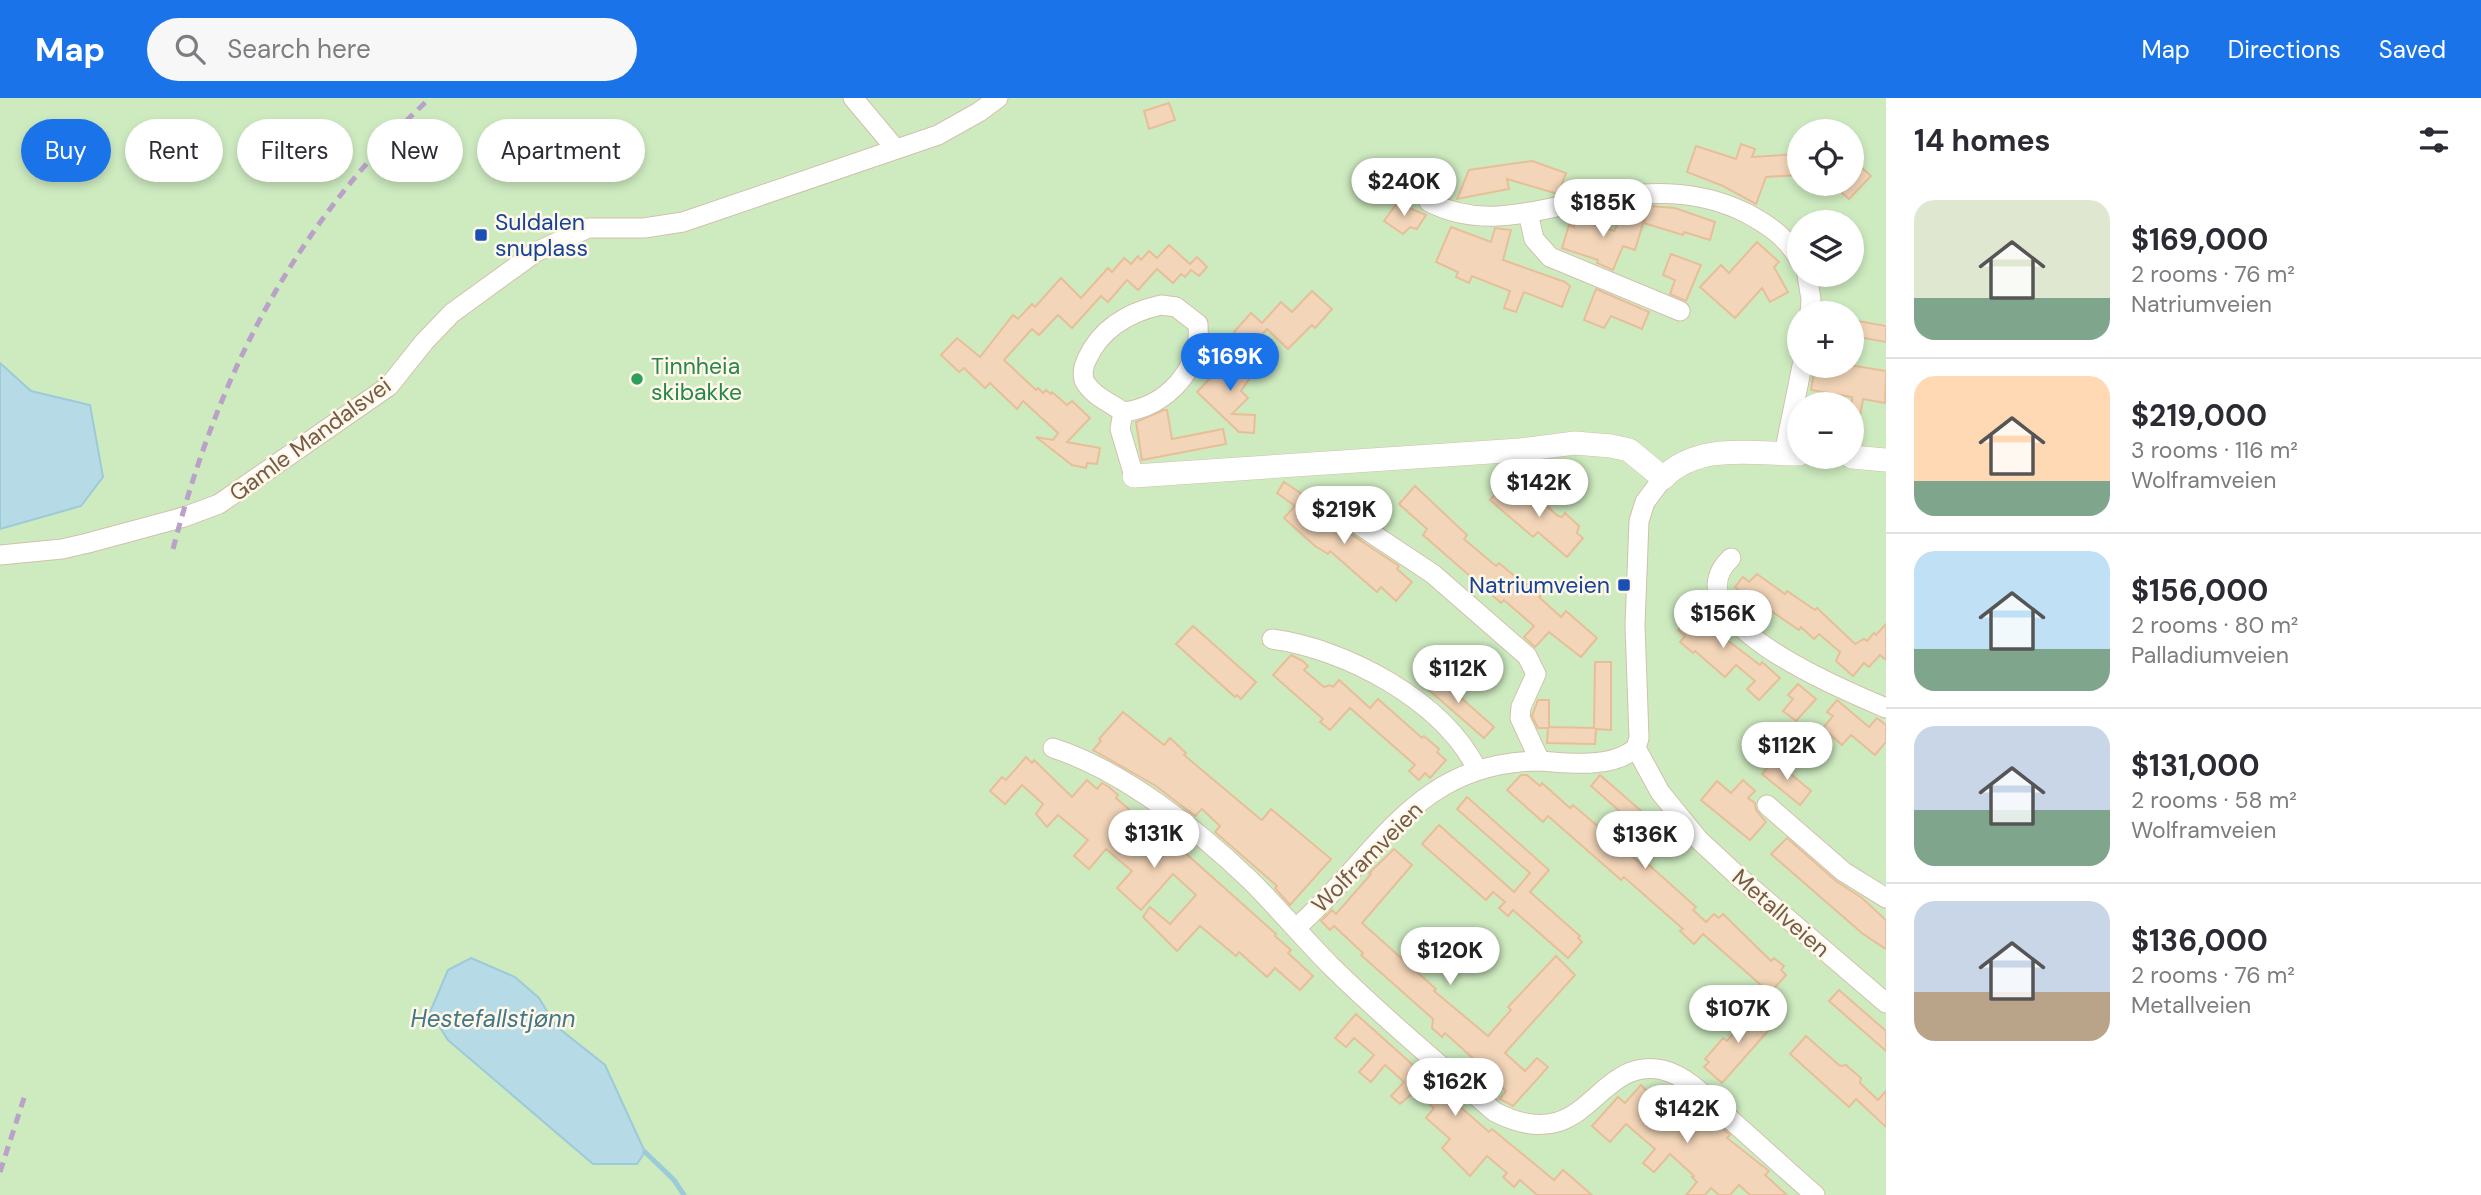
<!DOCTYPE html>
<meta charset="utf-8">
<style>
:root{--surface:#fff;--page:#f7f7f7;--text:#2b2b33;--muted:#7c7c81;--line:#e1e1e2;--accent:#1a73e8}
body{margin:0;font-family:"DM Sans",sans-serif;background:var(--page);color:var(--text);height:100vh;display:flex;flex-direction:column;font-size:26px;white-space:nowrap}
*{box-sizing:border-box;margin:0}
p{font-size:23px;color:var(--muted)}
.icon{flex:none;width:38px;height:38px;fill:none;stroke:currentColor;stroke-width:2;stroke-linecap:round;stroke-linejoin:round}
.map{position:relative;flex:1;overflow:hidden}
.sheet{display:flex;flex-direction:column;background:var(--surface);width:595px}
.sheet>*{flex:none}
.banner{position:absolute;left:21px;top:21px;width:665px;height:63px;display:flex;gap:14px}
.buttons{position:absolute;left:1787px;top:21px;display:grid;gap:14px}
.buttons a{display:grid;place-items:center;width:77px;height:77px;border-radius:50%;background:var(--surface);box-shadow:0 4px 10px #0003;font-size:35px}
.price{position:absolute;translate:-50% -60px;padding:0 16px;border-radius:24px;background:#fff;color:#222;font-size:23px;line-height:46px;filter:drop-shadow(0 2px 4px #0008)}
.price::after{content:'';position:absolute;left:50%;top:42px;width:21px;height:16px;margin-left:-10px;background:inherit;clip-path:polygon(0 0,100% 0,50% 100%)}
.price.current{background:var(--accent);color:#fff}
ul{padding:0;list-style:none}
li{display:flex;align-items:center;gap:21px;height:175px;padding:0 28px}
li+li{border-top:2px solid var(--line)}
li span{display:grid;place-items:center;flex:none;width:196px;height:140px;border-radius:21px;color:#555}
li>.icon{margin-inline-start:auto}
span .icon{width:84px;height:84px;fill:#fffc;stroke-width:1}
li b{font-size:30px}
h2{display:flex;justify-content:space-between;align-items:center;height:84px;padding:0 28px;font-size:30px}
.tag{padding:0 24px;border-radius:32px;background:var(--surface);box-shadow:0 4px 10px #0003;font-size:24px;line-height:63px}
.tag.current{background:var(--accent);color:#fff}
header{display:flex;align-items:center;gap:42px;box-sizing:border-box;height:98px;padding:0 35px;background:var(--accent);color:#fff}
header strong{font-size:33px}
nav{display:flex;gap:38px;margin-inline-start:auto;font-size:24px}
.search{width:490px;height:63px;background:var(--page);display:flex;align-items:center;gap:18px;box-sizing:border-box;padding:0 24px;border-radius:38px;color:var(--muted);font-size:26px}
main{display:flex;flex:1;min-height:0}
.map>svg:first-child{display:block}
.green{fill:#ceebc0;fill-rule:evenodd}
.water{fill:#b6dbe7;stroke:#9ccad9;stroke-width:2}
.lines{fill:none;stroke-linecap:round;stroke-linejoin:round}
.stream{stroke:#9ccad9;stroke-width:5}
.building{fill:#f3d6b9;stroke:#e7be99;stroke-width:2}
.minor-casing{stroke:#d1c0ac;stroke-width:21}
.tertiary-casing{stroke:#d1c0ac;stroke-width:24}
.minor{stroke:#fff;stroke-width:19}
.tertiary{stroke:#fff;stroke-width:23}
.rail{stroke:#b9a1c7;stroke-width:5;stroke-dasharray:10 7;stroke-linecap:butt}
.transit-dot{fill:#1a4fb4;stroke:#fff8e9;stroke-width:2.5}
.leisure-dot{fill:#2e9e5b;stroke:#fff8e9;stroke-width:2.5}
.labels{text-anchor:middle;dominant-baseline:central;stroke-width:5;stroke-linejoin:round;paint-order:stroke}
.transit-label{font-size:23px;fill:#164399;stroke:#fff8e9;text-anchor:start}
.leisure-label{font-size:23px;fill:#27864d;stroke:#fff8e9;text-anchor:start}
.street-label{font-size:23px;fill:#765c48;stroke:#fff8e9}
.water-label{font-size:24px;font-style:italic;fill:#41778a;stroke:#fff8e9}
</style>
<header>
<strong>Map</strong>
<div class="search"><svg class="icon" aria-label="search" viewBox="0 0 24 24"><circle cx="10" cy="10" r="6"/><path d="M15 15l6 6"/></svg>Search here</div>
<nav><a>Map</a><a>Directions</a><a>Saved</a></nav>
</header>
<main>
<div class="map">
<svg width="1886" height="1097" viewBox="0 0 1886 1097">
<rect width="100%" height="100%" fill="#fdf5e2"/>
<!-- green -->
<path class="green" d="M0,0H1886V1097H0ZM1799,33H1852V86H1799ZM1799,124H1852V177H1799ZM1799,215H1852V268H1799ZM1799,306H1852V359H1799Z"/>
<!-- water -->
<g class="water">
<polygon points="0,265 31,293 90,307 103,379 81,408 0,431"/>
<polygon points="471,860 515,879 539,900 556,928 605,967 645,1054 637,1066 593,1066 448,942 430,914 448,872"/>
</g>
<g class="lines">
<!-- stream -->
<polyline class="stream" points="645,1054 674,1082 684,1097"/>
</g>
<!-- building -->
<g class="building">
<polygon points="1169,5 1175,22 1149,31 1144,13"/>
<polygon points="1741,46 1755,51 1752,59 1797,56 1798,77 1766,79 1756,106 1723,88 1687,74 1696,48 1736,61"/>
<polygon points="1852,61 1871,78 1849,101 1832,86 1852,86"/>
<polygon points="1532,63 1566,75 1558,96 1507,81 1509,91 1457,101 1469,72"/>
<polygon points="1397,105 1426,117 1417,131 1410,129 1403,136 1384,123"/>
<polygon points="1650,108 1675,110 1715,124 1710,142 1684,134 1683,137 1644,125"/>
<polygon points="1623,115 1644,122 1635,152 1623,148 1613,172 1597,165 1598,162 1562,150 1569,127 1574,129 1576,120 1614,133"/>
<polygon points="1451,129 1491,144 1495,130 1511,132 1503,162 1565,184 1570,188 1562,209 1524,194 1516,214 1504,210 1510,193 1472,178 1469,185 1456,179 1458,174 1436,164"/>
<polygon points="1757,144 1779,164 1774,169 1788,194 1770,204 1762,190 1735,220 1700,189 1721,167 1729,175"/>
<polygon points="1169,147 1190,166 1197,159 1207,169 1199,178 1191,172 1185,179 1181,176 1173,185 1157,171 1138,192 1127,182 1108,204 1101,198 1072,230 1058,217 1039,237 1032,231 1004,262 1036,292 1038,290 1043,295 1046,292 1051,296 1052,294 1067,307 1072,303 1090,320 1067,344 1100,350 1097,366 1087,365 1086,370 1072,367 1036,339 1053,342 1058,335 1023,303 1017,311 990,285 985,290 964,270 959,274 941,257 957,240 980,259 1013,217 1018,221 1032,206 1035,209 1061,180 1081,200 1108,170 1112,174 1124,160 1131,166 1138,158 1141,162 1149,153 1157,160"/>
<polygon points="1671,156 1701,167 1686,203 1670,196 1675,182 1663,177"/>
<polygon points="1596,191 1649,214 1642,231 1611,218 1604,230 1584,222"/>
<polygon points="1312,193 1332,211 1315,230 1312,227 1288,251 1267,231 1251,249 1234,234 1251,215 1262,225 1281,204 1292,214"/>
<polygon points="1852,222 1886,228 1886,244 1852,238"/>
<polygon points="1236,254 1254,274 1241,293 1248,300 1232,316 1255,317 1254,335 1239,334 1197,294 1213,277 1215,279"/>
<polygon points="1815,268 1855,268 1886,273 1885,305 1863,301 1858,330 1852,329 1852,299 1811,292"/>
<polygon points="1164,312 1167,312 1172,341 1223,331 1226,346 1142,362 1136,324"/>
<polygon points="1284,384 1308,400 1313,411 1345,440 1349,435 1399,468 1397,471 1412,484 1396,503 1381,489 1377,494 1330,453 1328,456 1315,448 1284,420 1295,408 1277,395"/>
<polygon points="1415,388 1467,437 1464,441 1496,468 1499,465 1524,486 1531,487 1542,497 1539,499 1561,519 1566,513 1597,540 1581,559 1549,534 1535,549 1524,539 1534,528 1504,502 1501,505 1423,437 1427,431 1399,406"/>
<polygon points="1512,388 1527,401 1532,395 1558,418 1562,419 1565,415 1579,428 1577,435 1583,440 1567,459 1538,434 1533,439 1490,402 1500,391 1509,391"/>
<polygon points="1757,476 1785,496 1787,493 1815,512 1817,510 1855,546 1864,541 1867,543 1874,535 1876,537 1886,526 1886,562 1880,557 1869,569 1864,565 1853,578 1836,563 1840,554 1819,536 1814,541 1801,529 1799,532 1771,513 1769,516 1756,504 1753,507 1735,489 1743,479 1749,484"/>
<polygon points="1702,495 1709,501 1712,512 1704,521 1708,524 1706,526 1760,567 1762,564 1780,580 1759,602 1747,591 1755,583 1736,567 1725,579 1695,553 1693,555 1680,544 1685,538 1678,532 1695,511 1691,508"/>
<polygon points="1193,528 1256,584 1241,601 1237,597 1235,599 1176,546"/>
<polygon points="1291,557 1303,563 1308,568 1304,572 1324,589 1330,587 1333,589 1339,582 1370,610 1378,601 1422,640 1424,638 1439,651 1437,654 1446,662 1430,680 1425,675 1419,682 1409,673 1415,667 1350,610 1330,632 1320,624 1323,621 1273,577"/>
<polygon points="1595,564 1611,564 1611,632 1596,631 1595,646 1547,645 1548,630 1538,630 1532,618 1538,602 1549,602 1549,629 1594,630"/>
<polygon points="1432,574 1494,629 1484,640 1422,586"/>
<polygon points="1798,586 1816,601 1796,623 1783,613 1793,601 1788,597"/>
<polygon points="1837,602 1869,629 1877,620 1886,627 1886,644 1875,657 1851,637 1842,647 1823,630 1833,618 1827,614"/>
<polygon points="1123,614 1164,647 1170,640 1186,655 1184,657 1259,720 1262,722 1271,711 1331,761 1290,807 1275,790 1277,788 1215,734 1220,728 1202,711 1195,718 1156,688 1093,652 1101,643 1099,641"/>
<polygon points="1026,659 1032,665 1034,662 1072,699 1087,682 1097,691 1102,685 1109,689 1118,697 1116,700 1171,748 1174,745 1276,836 1275,838 1291,852 1288,855 1313,878 1300,892 1275,870 1267,879 1239,854 1236,858 1200,828 1177,853 1143,819 1150,809 1170,826 1196,797 1173,776 1141,812 1117,790 1132,773 1106,751 1089,771 1074,758 1088,742 1058,717 1047,729 1036,716 1043,706 1022,687 1005,706 990,693 1002,679 1006,682"/>
<polygon points="1774,662 1811,693 1800,707 1762,676"/>
<polygon points="1521,677 1527,677 1540,688 1542,685 1570,710 1573,707 1607,736 1624,717 1591,688 1600,677 1672,740 1662,752 1641,732 1624,751 1646,771 1649,767 1696,809 1693,812 1706,824 1714,816 1719,820 1723,816 1771,863 1774,860 1784,868 1781,872 1786,877 1770,895 1703,836 1694,846 1680,833 1683,831 1624,779 1621,782 1548,718 1543,724 1507,692"/>
<polygon points="1743,682 1755,693 1748,700 1755,705 1756,712 1766,724 1750,742 1701,702 1717,683 1731,695"/>
<polygon points="1467,699 1549,772 1530,794 1580,838 1578,840 1582,844 1568,860 1513,812 1508,818 1499,810 1505,804 1493,794 1486,802 1422,746 1439,727 1514,794 1530,775 1457,711"/>
<polygon points="1787,740 1836,783 1862,800 1886,822 1886,851 1863,836 1771,756"/>
<polygon points="1394,751 1412,767 1362,825 1436,891 1434,893 1488,938 1511,912 1508,909 1556,858 1575,877 1505,955 1525,973 1537,960 1548,969 1513,1008 1500,1001 1506,993 1484,974 1486,972 1445,935 1442,939 1432,930 1433,921 1361,857 1363,855 1334,828 1330,832 1321,823 1332,812 1336,816 1371,776 1369,775"/>
<polygon points="1839,892 1886,933 1886,953 1829,903"/>
<polygon points="1756,909 1775,925 1722,985 1704,969 1709,964 1705,961 1723,940 1727,943"/>
<polygon points="1356,916 1422,975 1426,971 1445,988 1441,992 1489,1034 1492,1031 1554,1082 1563,1072 1592,1097 1537,1097 1520,1082 1514,1089 1503,1079 1507,1075 1487,1058 1470,1078 1442,1050 1450,1041 1426,1020 1434,1010 1415,993 1400,1006 1391,998 1404,984 1385,967 1371,984 1359,974 1374,957 1354,940 1346,949 1335,940"/>
<polygon points="1806,938 1840,968 1846,967 1861,980 1860,985 1878,1002 1886,993 1886,1029 1856,1001 1849,1009 1790,956"/>
<polygon points="1641,987 1650,996 1655,991 1695,1026 1699,1022 1705,1027 1711,1020 1730,1037 1727,1040 1769,1073 1765,1077 1787,1097 1750,1097 1739,1087 1730,1097 1719,1097 1711,1090 1705,1097 1686,1097 1697,1084 1692,1079 1694,1078 1670,1056 1654,1074 1643,1065 1655,1051 1626,1026 1610,1044 1592,1028 1618,999 1625,1005"/>
</g>
<g class="lines">
<defs>
<g id="minor">
<polyline points="853,0 895,50"/>
<path d="M1429,104C1482,131 1531,113 1586,103C1641,93 1696,89 1748,116C1770,128 1786,139 1799,161"/>
<polyline points="1528,115 1534,141 1550,159 1680,213"/>
<polyline points="1807,177 1811,201 1810,215"/>
<path d="M1161,207L1176,209L1198,226C1202,270 1167,309 1123,314C1111,305 1091,297 1084,282C1082,275 1084,267 1087,261C1101,230 1130,214 1161,207Z"/>
<polyline points="1123,314 1120,331 1134,378"/>
<polyline points="1784,356 1802,268"/>
<polyline points="1663,380 1645,404 1639,423 1635,527 1639,640 1636,650 1660,694 1699,742 1740,780 1886,905"/>
<polyline points="0,457 62,451 88,445 184,419 219,406 389,288 425,243 452,215 536,154 588,130 644,130 683,124 938,37 979,14 998,0"/>
<path d="M1731,460C1666,520 1848,594 1886,610"/>
<path d="M1272,541C1346,551 1442,602 1477,671"/>
<path d="M1053,650C1124,673 1198,732 1251,783C1279,811 1304,841 1332,869C1384,920 1440,967 1495,1014C1589,1062 1594,957 1663,972C1687,978 1706,999 1723,1015C1754,1042 1784,1070 1815,1097"/>
<path d="M1540,663C1569,665 1612,671 1636,650"/>
<polyline points="1767,707 1844,774 1886,800"/>
<path d="M1296,830C1378,758 1415,663 1540,663L1520,620L1521,609L1536,576L1527,558L1433,476L1320,401"/>
</g>
<g id="tertiary">
<polyline points="1852,359 1886,362"/>
<path d="M1134,378L1520,352L1575,345L1611,348L1629,352L1663,380C1699,344 1752,356 1799,356"/>
</g>
</defs>
<!-- minor casing -->
<use href="#minor" class="minor-casing"/>
<!-- tertiary casing -->
<use href="#tertiary" class="tertiary-casing"/>
<!-- minor -->
<use href="#minor" class="minor"/>
<!-- tertiary -->
<use href="#tertiary" class="tertiary"/>
<!-- rail -->
<g class="rail">
<path d="M173,451C219,274 295,126 430,0"/>
<polyline points="0,1074 25,997"/>
</g>
</g>
<!-- markers -->
<g class="transit-dot">
<rect x="474" y="130" width="14" height="14" rx="3.5"/>
<rect x="1617" y="480" width="14" height="14" rx="3.5"/>
</g>
<circle class="leisure-dot" cx="637" cy="281" r="7"/>
<g class="labels">
<!-- transit labels -->
<g class="transit-label">
<text x="495" y="124">Suldalen<tspan x="495" dy="26">snuplass</tspan></text>
<text x="1610" y="487" text-anchor="end">Natriumveien</text>
</g>
<!-- leisure labels -->
<g class="leisure-label">
<text x="651" y="268">Tinnheia<tspan x="651" dy="26">skibakke</tspan></text>
</g>
<!-- street labels -->
<g class="street-label">
<text transform="translate(310 341) rotate(-36)">Gamle Mandalsvei</text>
<text transform="translate(1367 759) rotate(-45)">Wolframveien</text>
<text transform="translate(1781 815) rotate(41)">Metallveien</text>
</g>
<!-- water labels -->
<g class="water-label">
<text x="493" y="920">Hestefallstjønn</text>
</g>
</g>
</svg>
<div class="buttons">
<a><svg class="icon" aria-label="locate" viewBox="0 0 24 24"><circle cx="12" cy="12" r="6"/><path d="M12 2v4M12 18v4M2 12h4M18 12h4"/></svg></a>
<a><svg class="icon" aria-label="layers" viewBox="0 0 24 24"><path d="M12 4l9 5-9 5-9-5zM3 14l9 5 9-5"/></svg></a>
<a>+</a>
<a>−</a>
</div>
<b class="price" style="left:1404px;top:120px">$240K</b>
<b class="price" style="left:1603px;top:141px">$185K</b>
<b class="price current" style="left:1230px;top:295px">$169K</b>
<b class="price" style="left:1539px;top:421px">$142K</b>
<b class="price" style="left:1344px;top:448px">$219K</b>
<b class="price" style="left:1723px;top:552px">$156K</b>
<b class="price" style="left:1458px;top:607px">$112K</b>
<b class="price" style="left:1787px;top:684px">$112K</b>
<b class="price" style="left:1154px;top:772px">$131K</b>
<b class="price" style="left:1645px;top:773px">$136K</b>
<b class="price" style="left:1450px;top:889px">$120K</b>
<b class="price" style="left:1738px;top:947px">$107K</b>
<b class="price" style="left:1455px;top:1020px">$162K</b>
<b class="price" style="left:1687px;top:1047px">$142K</b>
<div class="banner">
<a class="tag current">Buy</a>
<a class="tag">Rent</a>
<a class="tag">Filters</a>
<a class="tag">New</a>
<a class="tag">Apartment</a>
</div>
</div>
<section class="sheet">
<h2>14 homes<svg class="icon" aria-label="filters" viewBox="0 0 24 24"><path d="M4 7h16M4 17h16"/><circle cx="9" cy="7" r="2"/><circle cx="15" cy="17" r="2"/></svg></h2>
<ul>
<li><span style="background:linear-gradient(#dfe7d0 70%,#7fa58c 0)"><svg class="icon" aria-label="home" viewBox="0 0 24 24"><path d="M3 11l9-7 9 7M6 9v11h12V9"/></svg></span><div><b>$169,000</b><p>2 rooms · 76 m²</p><p>Natriumveien</p></div></li>
<li><span style="background:linear-gradient(#ffd9b3 75%,#7fa58c 0)"><svg class="icon" aria-label="home" viewBox="0 0 24 24"><path d="M3 11l9-7 9 7M6 9v11h12V9"/></svg></span><div><b>$219,000</b><p>3 rooms · 116 m²</p><p>Wolframveien</p></div></li>
<li><span style="background:linear-gradient(#bfe0f5 70%,#7fa58c 0)"><svg class="icon" aria-label="home" viewBox="0 0 24 24"><path d="M3 11l9-7 9 7M6 9v11h12V9"/></svg></span><div><b>$156,000</b><p>2 rooms · 80 m²</p><p>Palladiumveien</p></div></li>
<li><span style="background:linear-gradient(#c9d6e8 60%,#7fa58c 0)"><svg class="icon" aria-label="home" viewBox="0 0 24 24"><path d="M3 11l9-7 9 7M6 9v11h12V9"/></svg></span><div><b>$131,000</b><p>2 rooms · 58 m²</p><p>Wolframveien</p></div></li>
<li><span style="background:linear-gradient(#c9d6e8 65%,#b9a48a 0)"><svg class="icon" aria-label="home" viewBox="0 0 24 24"><path d="M3 11l9-7 9 7M6 9v11h12V9"/></svg></span><div><b>$136,000</b><p>2 rooms · 76 m²</p><p>Metallveien</p></div></li>
</ul>
</section>
</main>
